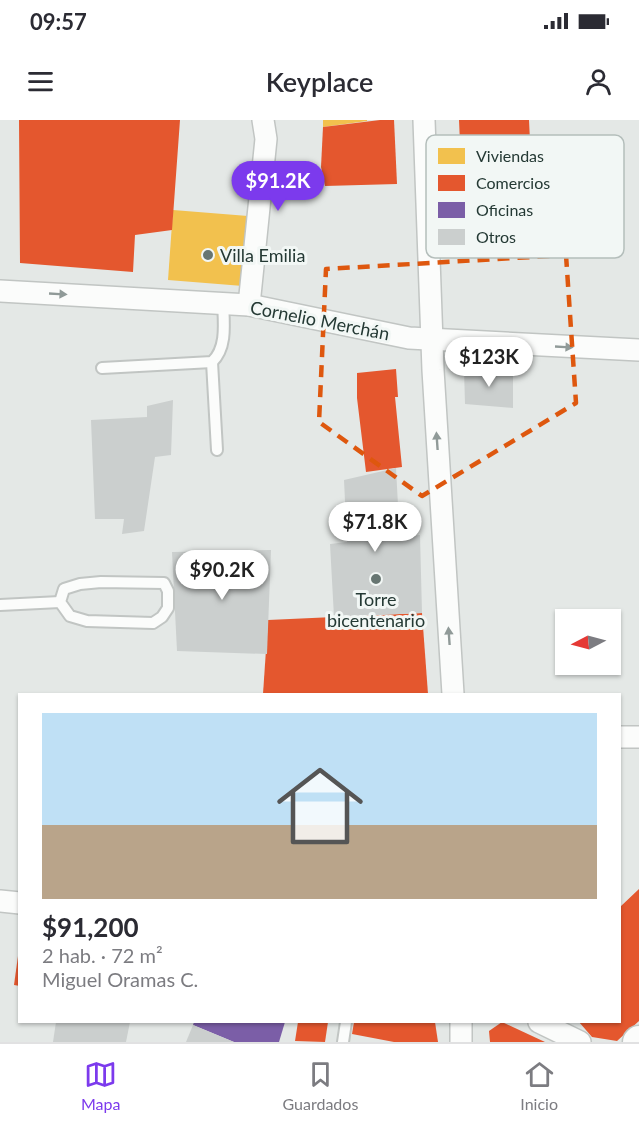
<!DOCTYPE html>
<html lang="es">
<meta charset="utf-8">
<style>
:root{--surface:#fff;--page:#f7f7f7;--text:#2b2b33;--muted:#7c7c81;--line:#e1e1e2;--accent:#7c3aed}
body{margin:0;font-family:Lato,sans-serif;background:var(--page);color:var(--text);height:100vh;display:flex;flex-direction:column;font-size:22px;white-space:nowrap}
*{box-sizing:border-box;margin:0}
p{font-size:20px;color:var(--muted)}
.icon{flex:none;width:33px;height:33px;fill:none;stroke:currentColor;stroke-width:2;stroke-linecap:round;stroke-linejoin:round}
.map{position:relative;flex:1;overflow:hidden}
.side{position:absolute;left:18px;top:573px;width:603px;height:330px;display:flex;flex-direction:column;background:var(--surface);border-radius:0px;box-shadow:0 2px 4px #0004}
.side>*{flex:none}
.needle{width:39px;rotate:264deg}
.controls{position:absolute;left:555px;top:489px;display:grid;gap:12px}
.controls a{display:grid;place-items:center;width:66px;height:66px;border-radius:0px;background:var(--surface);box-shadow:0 2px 4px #0004;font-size:30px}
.price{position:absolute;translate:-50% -51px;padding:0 14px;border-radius:21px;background:#fff;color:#222;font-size:20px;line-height:39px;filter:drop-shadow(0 2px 3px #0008)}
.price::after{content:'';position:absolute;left:50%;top:36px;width:18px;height:14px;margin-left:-9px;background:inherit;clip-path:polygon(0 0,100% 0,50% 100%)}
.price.selected{background:var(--accent);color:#fff}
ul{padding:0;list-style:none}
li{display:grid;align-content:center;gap:12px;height:318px;padding:0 24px}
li+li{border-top:2px solid var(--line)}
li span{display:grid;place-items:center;height:186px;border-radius:0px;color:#555}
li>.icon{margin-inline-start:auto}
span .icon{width:108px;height:108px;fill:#fffc;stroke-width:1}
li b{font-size:26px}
.status{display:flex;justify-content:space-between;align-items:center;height:42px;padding:0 30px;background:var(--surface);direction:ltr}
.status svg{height:16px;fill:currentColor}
header{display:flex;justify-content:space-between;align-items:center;height:78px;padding:0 24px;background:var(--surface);font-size:27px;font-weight:600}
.tab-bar{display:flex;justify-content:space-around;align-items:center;height:84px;border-top:2px solid var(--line);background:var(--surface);font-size:16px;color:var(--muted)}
.tab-bar a{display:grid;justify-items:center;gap:3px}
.tab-bar .selected{color:var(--accent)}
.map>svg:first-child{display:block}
.homes{fill:#f2c14e}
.shops{fill:#e4572e}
.offices{fill:#7b5ea7}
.building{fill:#cbcfce}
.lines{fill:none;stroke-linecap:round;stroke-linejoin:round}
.service-casing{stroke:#c1c5c3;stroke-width:14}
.minor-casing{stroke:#c1c5c3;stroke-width:24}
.secondary-casing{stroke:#c0c6c3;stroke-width:33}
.service{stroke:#fbfcfb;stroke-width:10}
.minor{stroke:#fbfcfb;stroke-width:21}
.secondary{stroke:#fbfcfb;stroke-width:30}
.oneway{fill:#909a98}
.marked{fill:none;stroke:#de570e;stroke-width:4.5;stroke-dasharray:12 8;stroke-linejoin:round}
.poi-dot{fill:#677672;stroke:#f2f7f5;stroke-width:2}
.labels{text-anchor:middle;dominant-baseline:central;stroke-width:6;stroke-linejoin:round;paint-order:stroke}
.poi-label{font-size:18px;fill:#243934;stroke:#f2f7f5;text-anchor:start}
.street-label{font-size:18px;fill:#243934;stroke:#f2f7f5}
.key{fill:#f2f7f5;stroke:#b4bebb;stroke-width:1.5}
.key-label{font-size:16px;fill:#243934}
</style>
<div class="status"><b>09:57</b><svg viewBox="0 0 49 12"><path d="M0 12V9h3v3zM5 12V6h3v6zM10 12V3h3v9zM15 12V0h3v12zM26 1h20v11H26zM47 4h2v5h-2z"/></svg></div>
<header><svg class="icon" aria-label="menu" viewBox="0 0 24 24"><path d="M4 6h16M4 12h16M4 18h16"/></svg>Keyplace<svg class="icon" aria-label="person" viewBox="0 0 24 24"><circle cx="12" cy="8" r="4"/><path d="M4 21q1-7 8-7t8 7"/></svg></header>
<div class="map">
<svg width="639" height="922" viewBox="0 0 639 922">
<rect width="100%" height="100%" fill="#e4e8e6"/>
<!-- homes -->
<g class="homes">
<polygon points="323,0 367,0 367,1 323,7"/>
<polygon points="173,90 248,96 243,166 168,160"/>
</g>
<!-- shops -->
<g class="shops">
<polygon points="19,0 180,0 172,110 135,115 133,152 20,143"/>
<polygon points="380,0 394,0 397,64 325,66 321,47 323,7"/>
<polygon points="459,0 529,0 530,21 552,32 548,78 462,69"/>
<polygon points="396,249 398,277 395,277 402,347 366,352 357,278 357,253"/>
<polygon points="422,493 428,574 263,574 268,500"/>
<polygon points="639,769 639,901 617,921 592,917 579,902 620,902 620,787"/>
<polygon points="18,836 20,836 20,866 14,865"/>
<polygon points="298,902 328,902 325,922 295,921"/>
<polygon points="354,902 435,902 438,922 394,922 352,914"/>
<polygon points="502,902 545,922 490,922 489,911"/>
</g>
<!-- offices -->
<polygon class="offices" points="194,902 285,902 279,922 234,922 193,905"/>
<!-- building -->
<g class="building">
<polygon points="464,249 513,250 513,288 465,284"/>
<polygon points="173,280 171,335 155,337 144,411 122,414 124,399 95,399 91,300 147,297 147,286"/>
<polygon points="396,348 399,404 389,418 420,415 422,493 334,497 330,424 347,422 344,360"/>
<polygon points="271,430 267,534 177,531 172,432"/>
<polygon points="56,902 130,902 126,922 53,922"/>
<polygon points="193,905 234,922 186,922"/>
</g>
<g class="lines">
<defs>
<g id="service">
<polyline points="212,242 217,330"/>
<path d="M102,248L212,242C227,228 224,204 223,183"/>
<polygon points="101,462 164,463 168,471 168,488 162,497 153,503 87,501 70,496 60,482 64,469 80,464"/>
<polyline points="0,485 60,482"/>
<polyline points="343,922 346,902"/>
</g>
<g id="minor">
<polyline points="424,0 433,250 453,574"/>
<polyline points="0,171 249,185 409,218 639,230"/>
<polyline points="249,185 266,19 263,0"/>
<polyline points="620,617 639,617"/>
<polyline points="0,781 20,783"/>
<polyline points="461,902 461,922"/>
<polyline points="539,902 580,922"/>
</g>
<polyline id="secondary" points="638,922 639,921"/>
</defs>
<!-- service casing -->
<use href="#service" class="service-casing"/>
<!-- minor casing -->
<use href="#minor" class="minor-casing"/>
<!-- secondary casing -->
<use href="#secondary" class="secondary-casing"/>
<!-- service -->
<use href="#service" class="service"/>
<!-- minor -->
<use href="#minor" class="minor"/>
<!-- secondary -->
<use href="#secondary" class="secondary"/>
</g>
<!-- one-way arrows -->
<defs><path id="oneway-solid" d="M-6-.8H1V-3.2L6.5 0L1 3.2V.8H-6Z" transform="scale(1.5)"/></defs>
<g class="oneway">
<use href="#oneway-solid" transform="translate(58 174) rotate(3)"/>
<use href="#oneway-solid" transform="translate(564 227) rotate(3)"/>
<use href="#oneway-solid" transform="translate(437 321) rotate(-94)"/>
<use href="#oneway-solid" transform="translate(449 516) rotate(-94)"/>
</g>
<!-- marked area -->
<path class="marked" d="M566,135L576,283L422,376L319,302L326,149Z"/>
<!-- markers -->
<g class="poi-dot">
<circle cx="208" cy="135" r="6"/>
<circle cx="376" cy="459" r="6"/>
</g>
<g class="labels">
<!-- poi labels -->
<g class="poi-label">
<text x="220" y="135">Villa Emilia</text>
<text x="376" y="479" text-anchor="middle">Torre<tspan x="376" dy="21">bicentenario</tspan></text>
</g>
<!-- street labels -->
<g class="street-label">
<text transform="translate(320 200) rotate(11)">Cornelio Merchán</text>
</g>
</g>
<!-- legend -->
<rect x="426" y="15" width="198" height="123" rx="9" class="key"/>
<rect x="438" y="28" width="27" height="16" fill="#f2c14e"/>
<rect x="438" y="55" width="27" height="16" fill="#e4572e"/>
<rect x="438" y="82" width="27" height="16" fill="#7b5ea7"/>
<rect x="438" y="109" width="27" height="16" fill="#cbcfce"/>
<g class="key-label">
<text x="476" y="42">Viviendas</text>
<text x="476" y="69">Comercios</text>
<text x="476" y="96">Oficinas</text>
<text x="476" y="123">Otros</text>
</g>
</svg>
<div class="controls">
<a><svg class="needle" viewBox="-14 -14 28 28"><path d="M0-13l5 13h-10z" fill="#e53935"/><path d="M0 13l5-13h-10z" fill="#7c7c81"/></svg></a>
</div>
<b class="price selected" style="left:278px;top:92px">$91.2K</b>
<b class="price" style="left:489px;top:268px">$123K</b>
<b class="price" style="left:375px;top:433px">$71.8K</b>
<b class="price" style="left:222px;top:481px">$90.2K</b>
<section class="side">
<ul>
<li><span style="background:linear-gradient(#bfe0f5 60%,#b9a48a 0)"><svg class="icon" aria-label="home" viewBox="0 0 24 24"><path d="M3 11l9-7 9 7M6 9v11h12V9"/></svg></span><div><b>$91,200</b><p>2 hab. · 72 m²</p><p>Miguel Oramas C.</p></div></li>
</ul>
</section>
</div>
<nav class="tab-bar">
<a class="selected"><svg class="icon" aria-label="map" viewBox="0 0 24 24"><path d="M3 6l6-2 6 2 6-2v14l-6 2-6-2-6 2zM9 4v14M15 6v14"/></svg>Mapa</a>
<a><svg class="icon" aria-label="saved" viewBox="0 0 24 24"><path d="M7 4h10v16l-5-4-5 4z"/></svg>Guardados</a>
<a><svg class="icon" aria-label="home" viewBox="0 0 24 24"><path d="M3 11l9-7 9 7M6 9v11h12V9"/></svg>Inicio</a>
</nav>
